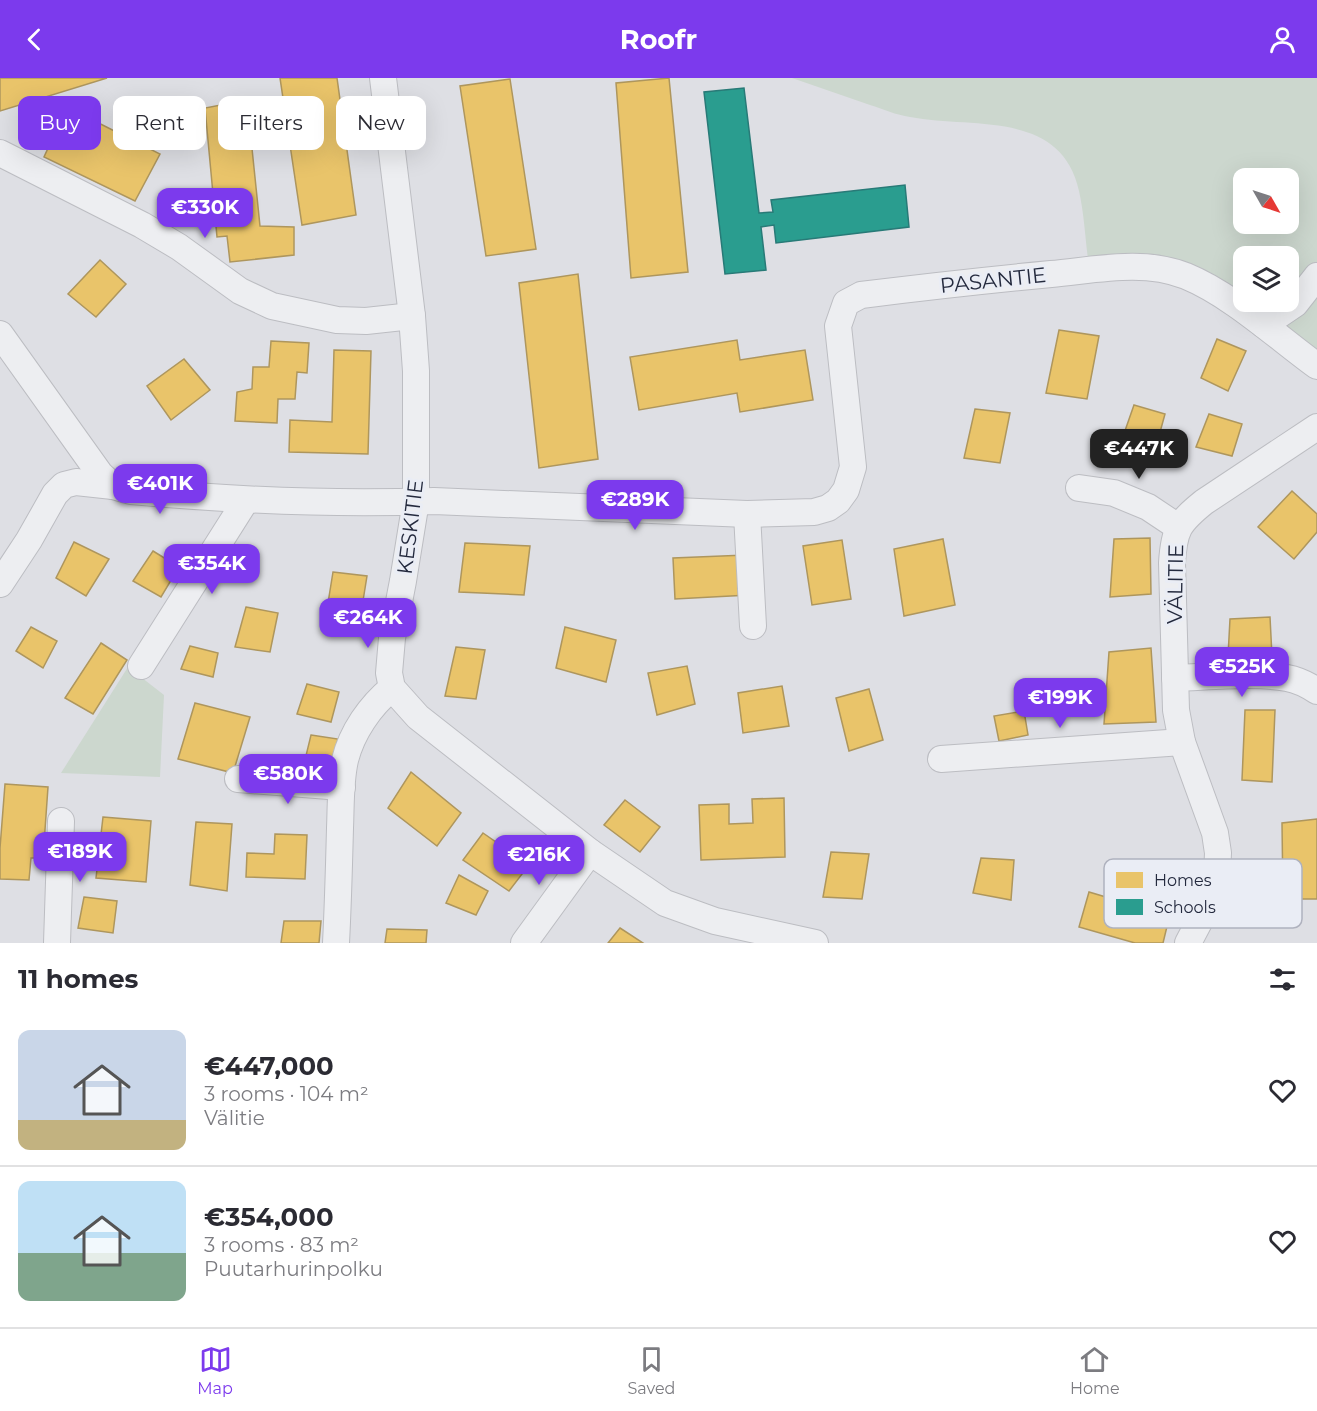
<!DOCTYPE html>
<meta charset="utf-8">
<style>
:root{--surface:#fff;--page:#f7f7f7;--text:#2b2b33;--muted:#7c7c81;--line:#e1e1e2;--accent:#7c3aed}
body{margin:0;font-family:Montserrat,sans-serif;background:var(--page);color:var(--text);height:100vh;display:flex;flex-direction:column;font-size:22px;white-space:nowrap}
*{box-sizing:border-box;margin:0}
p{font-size:20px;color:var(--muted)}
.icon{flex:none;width:33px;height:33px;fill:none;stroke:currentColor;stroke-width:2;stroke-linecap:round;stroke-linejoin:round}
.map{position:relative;height:865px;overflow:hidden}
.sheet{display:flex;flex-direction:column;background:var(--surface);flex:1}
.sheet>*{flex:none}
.hud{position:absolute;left:18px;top:18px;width:600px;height:54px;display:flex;gap:12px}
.needle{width:39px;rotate:129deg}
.tools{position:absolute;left:1233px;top:90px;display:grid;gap:12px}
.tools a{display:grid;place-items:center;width:66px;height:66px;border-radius:12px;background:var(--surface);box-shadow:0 6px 24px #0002;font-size:30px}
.price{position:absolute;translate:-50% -51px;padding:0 14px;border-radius:12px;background:var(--accent);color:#fff;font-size:20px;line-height:39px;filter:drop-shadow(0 2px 3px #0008)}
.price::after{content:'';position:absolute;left:50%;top:36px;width:18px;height:14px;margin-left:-9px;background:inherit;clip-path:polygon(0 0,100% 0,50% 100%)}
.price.current{background:#222;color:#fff}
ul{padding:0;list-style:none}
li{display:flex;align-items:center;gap:18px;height:150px;padding:0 18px}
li+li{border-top:2px solid var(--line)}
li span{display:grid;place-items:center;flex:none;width:168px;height:120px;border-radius:12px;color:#555}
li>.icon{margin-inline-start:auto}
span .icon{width:72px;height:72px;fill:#fffc;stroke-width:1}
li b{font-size:26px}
h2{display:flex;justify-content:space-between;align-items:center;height:72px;padding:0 18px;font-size:26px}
.chip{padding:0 21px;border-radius:12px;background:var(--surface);box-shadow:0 6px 24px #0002;font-size:21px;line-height:54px}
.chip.current{background:var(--accent);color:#fff}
header{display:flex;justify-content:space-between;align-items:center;height:78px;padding:0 18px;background:var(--accent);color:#fff;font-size:27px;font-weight:700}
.dock{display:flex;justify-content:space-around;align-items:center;height:84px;border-top:2px solid var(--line);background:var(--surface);font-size:16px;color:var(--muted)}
.dock a{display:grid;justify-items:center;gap:3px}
.dock .current{color:var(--accent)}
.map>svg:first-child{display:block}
.green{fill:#ccd7ce;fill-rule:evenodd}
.homes{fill:#e9c46a;stroke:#ae965d;stroke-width:1.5}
.schools{fill:#2a9d8f;stroke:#287a77;stroke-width:1.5}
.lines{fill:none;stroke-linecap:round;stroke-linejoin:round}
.minor-casing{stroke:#bcbdc2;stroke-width:28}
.minor{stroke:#edeef1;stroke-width:26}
.labels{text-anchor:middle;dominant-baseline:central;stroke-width:6;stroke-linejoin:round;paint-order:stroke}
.street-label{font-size:21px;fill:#242a3e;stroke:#eaedf5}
.key{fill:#eaedf5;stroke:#afb2be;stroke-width:1.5}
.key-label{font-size:16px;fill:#242a3e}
</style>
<header><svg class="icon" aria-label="back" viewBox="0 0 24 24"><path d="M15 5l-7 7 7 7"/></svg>Roofr<svg class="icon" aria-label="person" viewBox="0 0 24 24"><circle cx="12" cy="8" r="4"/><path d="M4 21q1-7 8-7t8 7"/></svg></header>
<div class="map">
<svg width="1317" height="865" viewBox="0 0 1317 865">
<rect width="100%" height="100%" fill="#dedfe4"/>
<!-- green -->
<g class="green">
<path d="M792,0H1317V276L1166,181L1131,175L1088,181C1085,158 1084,135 1079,113C1061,31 972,51 910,39C896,37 883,31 870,27C844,18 818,9 792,0ZM1244,100H1288V146H1244ZM1244,178H1288V224H1244Z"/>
<polygon points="128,589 164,617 160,699 61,695"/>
</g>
<!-- homes -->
<g class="homes">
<polygon points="0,0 107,0 0,33"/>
<polygon points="280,0 337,0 356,137 302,147"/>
<polygon points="669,0 688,194 631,200 616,5"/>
<polygon points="510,1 536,171 486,178 460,8"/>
<polygon points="247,22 260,148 294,149 294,177 230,184 227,158 217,159 205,30"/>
<polygon points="67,29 160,76 135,123 44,79"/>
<polygon points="100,182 126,206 96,239 68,216"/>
<polygon points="578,196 598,381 539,390 519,205"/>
<polygon points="1059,252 1099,258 1087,321 1046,315"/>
<polygon points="1217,261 1246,273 1228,313 1201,300"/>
<polygon points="737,262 740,282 805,272 813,322 740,334 737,315 639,332 630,279"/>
<polygon points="271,263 309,265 307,295 297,294 295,321 278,321 277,345 235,343 237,314 252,311 253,289 269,289"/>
<polygon points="334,272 371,273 368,376 289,374 290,342 332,344"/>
<polygon points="184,281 210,312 171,342 147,308"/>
<polygon points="1134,327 1165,336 1154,376 1120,367"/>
<polygon points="975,331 1010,335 1000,385 964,380"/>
<polygon points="1209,336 1242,346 1232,378 1196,369"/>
<polygon points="1292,413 1317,436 1317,454 1294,481 1258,449"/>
<polygon points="1150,460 1151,516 1110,519 1114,461"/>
<polygon points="943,461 955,527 904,538 894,471"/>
<polygon points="842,462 851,521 812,527 803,468"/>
<polygon points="74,464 109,481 86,518 56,500"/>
<polygon points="465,465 530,468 524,517 459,514"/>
<polygon points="153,473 179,489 161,519 133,503"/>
<polygon points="746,477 749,517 675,521 673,480"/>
<polygon points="333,494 367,498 362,529 328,525"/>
<polygon points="246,529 278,535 270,574 235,569"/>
<polygon points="1270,539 1272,578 1228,578 1230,541"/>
<polygon points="31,549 57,563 43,590 16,573"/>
<polygon points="565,549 616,562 606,604 556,590"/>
<polygon points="101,565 127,582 93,636 65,620"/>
<polygon points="190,568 218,575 213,599 181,591"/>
<polygon points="456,569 485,572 476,621 445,618"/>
<polygon points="1151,570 1156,644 1104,646 1109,574"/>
<polygon points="687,588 695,626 657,637 648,595"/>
<polygon points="307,606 339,614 331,644 297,636"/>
<polygon points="782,608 789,648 743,655 738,615"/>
<polygon points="869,611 883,662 849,673 836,620"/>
<polygon points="195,625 250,639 233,695 178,681"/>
<polygon points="1245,632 1275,632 1272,704 1242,702"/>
<polygon points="1024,633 1028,657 999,663 994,638"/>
<polygon points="311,657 338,661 331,691 304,686"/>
<polygon points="411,694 461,735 437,768 388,730"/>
<polygon points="5,706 48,709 43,780 31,780 29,802 0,801 0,770"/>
<polygon points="784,720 785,779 701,782 699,727 729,726 729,746 753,745 752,721"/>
<polygon points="625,722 660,749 640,774 604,747"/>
<polygon points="103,739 151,743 146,804 96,800"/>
<polygon points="1317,741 1317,821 1283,821 1282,745"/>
<polygon points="196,744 232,746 227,813 190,807"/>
<polygon points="483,755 529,787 509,813 463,782"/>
<polygon points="275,756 307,757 305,801 246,799 247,775 274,776"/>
<polygon points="831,774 869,776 862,821 823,819"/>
<polygon points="981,780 1014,782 1011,822 973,815"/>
<polygon points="1148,796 1178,803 1163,865 1135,865 1079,849 1089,814 1136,828"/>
<polygon points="459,797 488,813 476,837 446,825"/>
<polygon points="84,819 117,823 113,855 78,850"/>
<polygon points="284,843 321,843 319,865 281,865"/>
<polygon points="620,850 643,865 608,865"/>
<polygon points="387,851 427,852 426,865 385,865"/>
</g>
<!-- schools -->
<polygon class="schools" points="744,10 759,135 773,134 771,122 905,107 909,149 776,165 774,147 761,149 766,192 725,196 704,14"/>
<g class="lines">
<defs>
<g id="minor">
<polyline points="383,0 412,238 416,293 416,423 403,503 392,560 389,595 392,610 418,639 590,774 665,825 715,843 815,865"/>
<polyline points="0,75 142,147 179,169 240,213 272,228 337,242 366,243 412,238"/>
<polyline points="1264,247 1295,226 1317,198"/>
<path d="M0,256L100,396L113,408L131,413C232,422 333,427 434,423L747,436L814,434L828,430L838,423L846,412L853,389L838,248L846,225L861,217C925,209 988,202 1051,196C1096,192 1143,181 1186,198C1232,217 1277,259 1317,288"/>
<polyline points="1079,410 1114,415 1148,429 1178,449"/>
<polyline points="747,436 753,548"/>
<polyline points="0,506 29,462 55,416 64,407 76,404 113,408"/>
<polyline points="141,588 246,422"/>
<path d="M1175,600C1208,599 1256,594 1287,600C1298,602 1308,607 1317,613"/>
<polyline points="941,681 1182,664"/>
<polyline points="238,701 342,709"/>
<polyline points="57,865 61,743"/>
<path d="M336,865C338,827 339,789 340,750C341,728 340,704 345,682C352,654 370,628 392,610"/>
<polyline points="524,865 590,774"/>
<path d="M1188,865L1209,825L1217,797L1218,775L1215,755L1182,664L1176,632L1172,485C1174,452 1178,445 1204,424L1317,349"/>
</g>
</defs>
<!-- minor casing -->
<use href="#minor" class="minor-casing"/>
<!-- minor -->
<use href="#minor" class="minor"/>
</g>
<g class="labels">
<!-- street labels -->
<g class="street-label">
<text transform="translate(993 202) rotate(-6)">PASANTIE</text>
<text transform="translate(410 449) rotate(-83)">KESKITIE</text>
<text transform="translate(1175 506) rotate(-89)">VÄLITIE</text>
</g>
</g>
<!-- legend -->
<rect x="1104" y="781" width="198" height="69" rx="9" class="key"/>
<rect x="1116" y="794" width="27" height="16" fill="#e9c46a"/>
<rect x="1116" y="821" width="27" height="16" fill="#2a9d8f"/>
<g class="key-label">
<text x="1154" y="808">Homes</text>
<text x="1154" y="835">Schools</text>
</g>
</svg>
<div class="tools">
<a><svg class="needle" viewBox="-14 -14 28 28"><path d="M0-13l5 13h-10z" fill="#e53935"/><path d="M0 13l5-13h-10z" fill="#7c7c81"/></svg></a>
<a><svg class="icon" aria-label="layers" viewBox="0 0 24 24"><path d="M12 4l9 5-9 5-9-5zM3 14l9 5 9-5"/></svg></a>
</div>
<b class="price" style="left:205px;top:161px">€330K</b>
<b class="price current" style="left:1139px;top:402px">€447K</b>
<b class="price" style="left:160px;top:437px">€401K</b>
<b class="price" style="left:635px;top:453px">€289K</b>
<b class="price" style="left:212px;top:517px">€354K</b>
<b class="price" style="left:368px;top:571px">€264K</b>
<b class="price" style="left:1242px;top:620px">€525K</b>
<b class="price" style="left:1060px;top:651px">€199K</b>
<b class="price" style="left:288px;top:727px">€580K</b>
<b class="price" style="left:80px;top:805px">€189K</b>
<b class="price" style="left:539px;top:808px">€216K</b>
<div class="hud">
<a class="chip current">Buy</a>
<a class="chip">Rent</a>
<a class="chip">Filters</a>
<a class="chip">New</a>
</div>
</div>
<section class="sheet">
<h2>11 homes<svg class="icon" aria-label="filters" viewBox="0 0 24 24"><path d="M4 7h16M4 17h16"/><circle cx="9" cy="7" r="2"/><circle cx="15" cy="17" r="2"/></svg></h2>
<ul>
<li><span style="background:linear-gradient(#c9d6e8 75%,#c2b280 0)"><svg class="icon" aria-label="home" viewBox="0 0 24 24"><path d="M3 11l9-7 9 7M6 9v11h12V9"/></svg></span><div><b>€447,000</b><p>3 rooms · 104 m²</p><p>Välitie</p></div><svg class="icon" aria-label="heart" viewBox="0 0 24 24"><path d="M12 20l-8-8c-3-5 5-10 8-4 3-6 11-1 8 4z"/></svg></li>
<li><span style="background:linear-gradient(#bfe0f5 60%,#7fa58c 0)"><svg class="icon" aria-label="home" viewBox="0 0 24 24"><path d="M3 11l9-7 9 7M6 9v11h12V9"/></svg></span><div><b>€354,000</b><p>3 rooms · 83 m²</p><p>Puutarhurinpolku</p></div><svg class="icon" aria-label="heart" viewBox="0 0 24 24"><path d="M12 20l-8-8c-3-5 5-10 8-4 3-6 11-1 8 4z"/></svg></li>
</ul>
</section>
<nav class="dock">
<a class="current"><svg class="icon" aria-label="map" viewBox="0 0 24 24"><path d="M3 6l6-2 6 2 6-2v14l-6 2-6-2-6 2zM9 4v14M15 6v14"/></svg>Map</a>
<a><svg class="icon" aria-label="saved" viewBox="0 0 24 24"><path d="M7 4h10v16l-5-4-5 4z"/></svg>Saved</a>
<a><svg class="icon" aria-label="home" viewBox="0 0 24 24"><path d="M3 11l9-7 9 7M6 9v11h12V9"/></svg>Home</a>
</nav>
